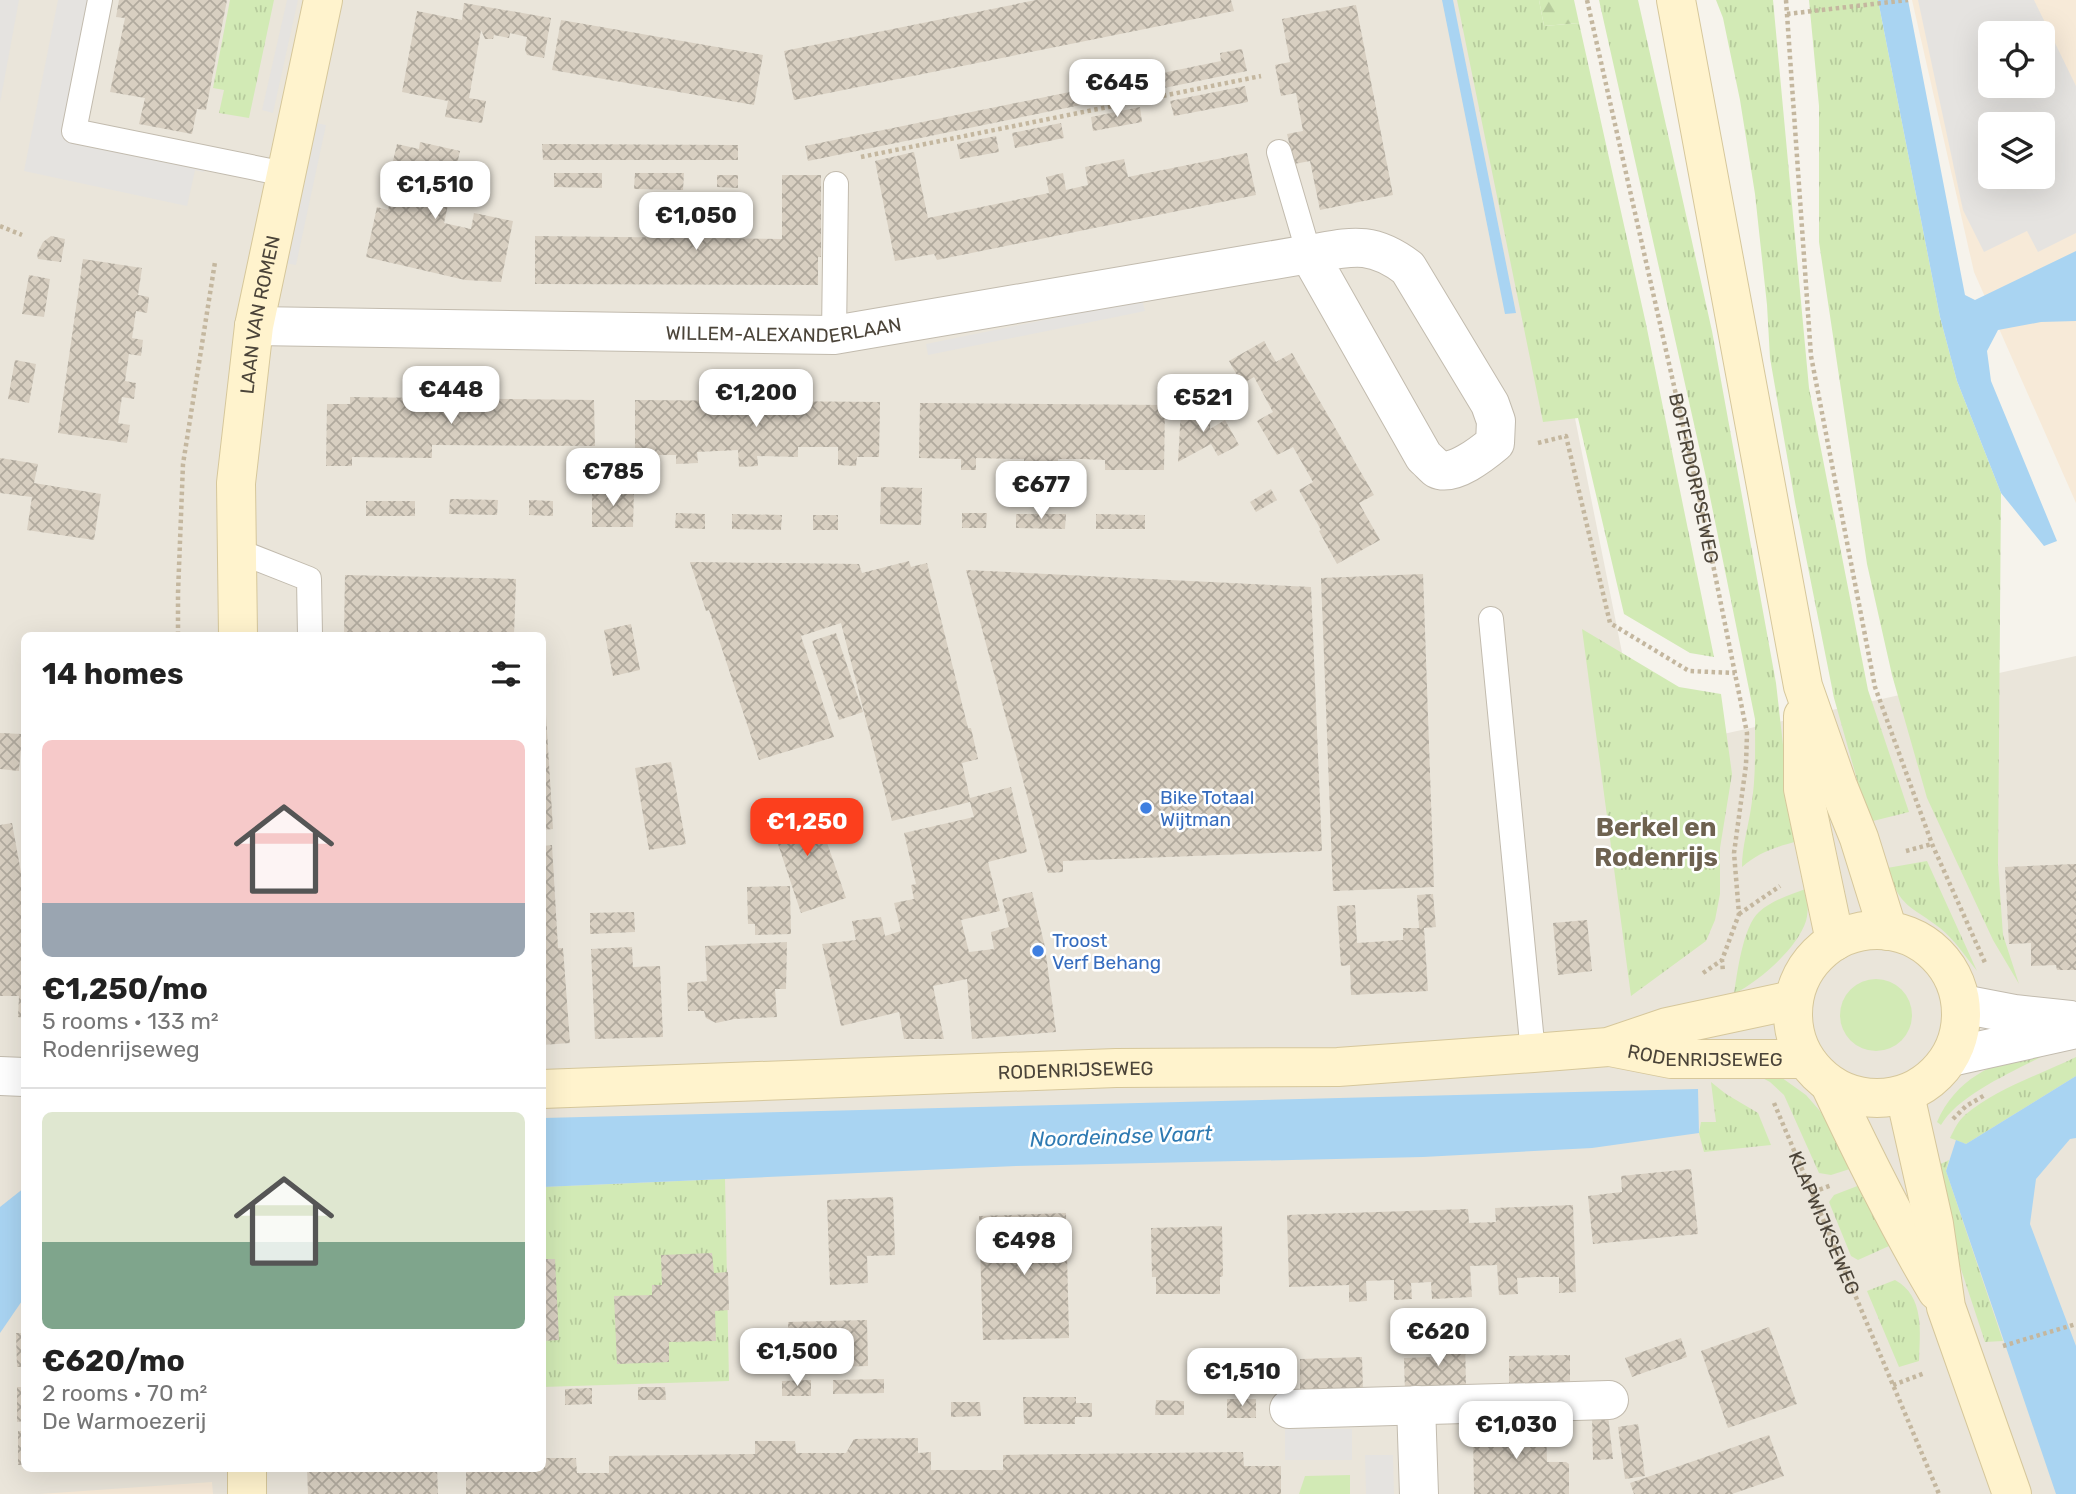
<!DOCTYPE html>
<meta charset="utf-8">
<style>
:root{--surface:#fff;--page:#f6f6f6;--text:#222;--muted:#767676;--line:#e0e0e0;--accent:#fc3f1d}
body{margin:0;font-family:Rubik,sans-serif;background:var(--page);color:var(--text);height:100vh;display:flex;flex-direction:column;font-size:26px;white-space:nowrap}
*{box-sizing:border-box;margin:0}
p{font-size:23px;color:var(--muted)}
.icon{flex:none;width:38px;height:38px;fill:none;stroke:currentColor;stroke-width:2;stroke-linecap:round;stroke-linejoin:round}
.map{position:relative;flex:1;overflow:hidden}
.details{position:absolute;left:21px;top:632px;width:525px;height:840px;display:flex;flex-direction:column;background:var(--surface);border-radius:10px;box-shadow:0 7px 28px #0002}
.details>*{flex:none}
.fabs{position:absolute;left:1978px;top:21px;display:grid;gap:14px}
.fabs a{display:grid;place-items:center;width:77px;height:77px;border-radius:10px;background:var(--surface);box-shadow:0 7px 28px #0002;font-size:35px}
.price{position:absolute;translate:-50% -60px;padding:0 16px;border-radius:14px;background:#fff;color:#222;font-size:23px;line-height:46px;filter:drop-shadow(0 2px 4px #0008)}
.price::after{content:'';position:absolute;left:50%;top:42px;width:21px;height:16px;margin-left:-10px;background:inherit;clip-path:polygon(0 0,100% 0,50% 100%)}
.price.active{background:var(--accent);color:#fff}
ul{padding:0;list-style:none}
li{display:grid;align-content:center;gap:14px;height:371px;padding:0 21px}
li+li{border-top:2px solid var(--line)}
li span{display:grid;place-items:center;height:217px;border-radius:10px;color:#555}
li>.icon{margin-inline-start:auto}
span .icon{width:126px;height:126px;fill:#fffc;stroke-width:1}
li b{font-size:30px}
h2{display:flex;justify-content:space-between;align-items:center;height:84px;padding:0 21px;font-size:30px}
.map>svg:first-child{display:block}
.residential{fill:#eae5da;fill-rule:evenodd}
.commercial{fill:#f7ead8;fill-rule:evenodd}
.grass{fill:url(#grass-tufts)}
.forest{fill:url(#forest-firs)}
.green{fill:#d2eab5}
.parking{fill:#e5e3e0;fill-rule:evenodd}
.water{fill:#a9d4f2}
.building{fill:url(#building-cross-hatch)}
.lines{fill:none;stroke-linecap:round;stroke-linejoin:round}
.lane-casing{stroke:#c2bbae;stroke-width:26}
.street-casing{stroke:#c2bbae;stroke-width:40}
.secondary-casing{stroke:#d6c79b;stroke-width:40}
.path{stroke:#c4b79f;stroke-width:4.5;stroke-dasharray:3.5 3.5;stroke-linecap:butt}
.lane{stroke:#fff;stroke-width:24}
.street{stroke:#fff;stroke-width:38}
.secondary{stroke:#fff3cd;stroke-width:38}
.shop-dot{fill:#3f7fe0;stroke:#fff;stroke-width:2.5}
.labels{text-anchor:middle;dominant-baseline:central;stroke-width:5;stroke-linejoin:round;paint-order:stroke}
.street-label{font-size:19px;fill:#4b4439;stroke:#fff}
.shop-label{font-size:19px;fill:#366cbe;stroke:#fff;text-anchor:start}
.water-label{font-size:21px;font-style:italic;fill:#2e7ab2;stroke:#fff}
.district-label{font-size:26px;font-weight:bold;fill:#6e6250;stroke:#fff}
</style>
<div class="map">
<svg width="2076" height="1494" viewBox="0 0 2076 1494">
<defs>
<pattern id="grass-tufts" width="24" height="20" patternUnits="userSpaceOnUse" patternTransform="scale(1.75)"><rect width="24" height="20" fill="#d2eab5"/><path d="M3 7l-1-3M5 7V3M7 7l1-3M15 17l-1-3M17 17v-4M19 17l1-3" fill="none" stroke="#b6ca9c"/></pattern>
<pattern id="forest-firs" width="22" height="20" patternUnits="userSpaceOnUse" patternTransform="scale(1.75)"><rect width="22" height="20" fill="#d2eab5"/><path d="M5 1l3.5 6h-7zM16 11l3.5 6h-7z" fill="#b6ca9c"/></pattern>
<pattern id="building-cross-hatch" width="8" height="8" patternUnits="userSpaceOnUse" patternTransform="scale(1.75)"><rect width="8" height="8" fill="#d8cfc1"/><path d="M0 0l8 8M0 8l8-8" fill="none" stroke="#b1aa9e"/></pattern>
</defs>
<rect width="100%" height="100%" fill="#f6f3ec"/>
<!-- residential -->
<path class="residential" d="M0,0H1491L1642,752L2076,656V1494H0ZM24,635H542V1468H24Z"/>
<!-- commercial -->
<g class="commercial">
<path d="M1912,0H2076V503L1974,272ZM1990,33H2042V86H1990ZM1990,124H2042V177H1990Z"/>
<polygon points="212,1482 213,1494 40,1494"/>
</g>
<!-- grass -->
<g class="grass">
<polygon points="230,0 274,0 249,118 219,113 224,90 213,88"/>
<polygon points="1457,0 1539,0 1544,26 1579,23 1646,324 1714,657 1690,653 1624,614 1578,418 1543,422"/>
<path d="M1599,0H1638L1712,331L1776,683L1788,789L1798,841C1776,847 1759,852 1742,867C1742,847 1748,828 1751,808C1756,779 1755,749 1755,719L1707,482Z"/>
<polygon points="1716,0 1773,0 1809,388 1868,690 1909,812 1869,822 1834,698 1795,502 1770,358 1767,305 1755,194 1740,100 1723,18"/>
<polygon points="1809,0 1878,0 1940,317 1957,381 2001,493 1998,865 2003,935 2019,984 1993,940 1927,798 1892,675 1867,564 1819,242 1819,106"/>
<polygon points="1582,629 1679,687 1721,694 1732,774 1720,848 1720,894 1715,920 1706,941 1631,996"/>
<path d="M1927,861L1977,971C1966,957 1954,939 1940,928C1910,905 1900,908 1887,868Z"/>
<path d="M1808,888C1807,898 1809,911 1806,921C1797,949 1759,981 1734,994C1737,974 1743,926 1759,912C1772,900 1792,894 1808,888Z"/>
<path d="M2056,1049C2022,1068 1960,1092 1941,1125L1937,1122C1959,1072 2006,1057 2056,1049Z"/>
<path d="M2076,1057V1076L1966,1144L1950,1138C1954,1130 1958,1121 1965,1115C1994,1090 2041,1074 2076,1057Z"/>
<polygon points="1751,1072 1778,1075 1806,1095 1834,1127 1853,1168 1831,1175 1819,1173 1784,1095 1770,1082"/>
<polygon points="1711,1082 1726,1094 1758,1113 1771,1145 1704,1152 1699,1133 1701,1122 1716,1122"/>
<polygon points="1949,1160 1946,1171 2003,1341 1985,1342 1957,1257 1934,1167"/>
<polygon points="725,1179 729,1381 543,1387 542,1187"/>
<polygon points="1860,1185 1889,1246 1858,1260 1851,1256 1829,1202 1834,1195"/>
<path d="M1895,1280C1925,1296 1920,1333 1919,1361L1899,1367L1867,1291Z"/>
</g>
<!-- forest -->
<polygon class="forest" points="1539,0 1574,0 1579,23 1544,26"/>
<!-- green -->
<g class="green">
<circle cx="1876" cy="1015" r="36"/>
<polygon points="1350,1475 1350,1494 1299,1494 1305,1476"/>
</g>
<!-- parking -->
<g class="parking">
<polygon points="0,0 19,0 0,103"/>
<polygon points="58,0 107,0 83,123 209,149 204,172 195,170 187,206 24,171"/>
<polygon points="287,0 298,0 273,113 262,110"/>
<path d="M1918,0H2034L2076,86V233L2038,252L2027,231L1984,252L1963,210ZM1990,33H2042V86H1990ZM1990,124H2042V177H1990Z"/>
<polygon points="316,123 326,125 296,265 285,263"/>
<polygon points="1142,300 1145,311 928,355 926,344"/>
<rect x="1285" y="1429" width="67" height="31"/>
<polygon points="1365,1455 1393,1455 1394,1494 1366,1494"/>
</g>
<!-- water -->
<g class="water">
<polygon points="1442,0 1453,0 1516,313 1505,314"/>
<polygon points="1878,0 1908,0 1965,295 1975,300 2076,251 2076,321 2041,322 1998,330 1987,351 1991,381 2057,541 2044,546 2001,493 1957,381 1940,317"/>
<polygon points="2076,1076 2076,1138 2070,1139 2036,1179 2030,1224 2076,1346 2076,1494 2056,1494 1946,1171 1956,1140 1966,1144"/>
<polygon points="1698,1089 1699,1133 1592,1148 1423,1157 1016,1166 543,1187 543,1118"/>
<polygon points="24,1188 24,1298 0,1333 0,1207"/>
</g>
<!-- building -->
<g class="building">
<polygon points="119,0 227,0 206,110 197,109 192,134 139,124 145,98 110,92 125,18 116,17"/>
<polygon points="1036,0 1231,0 1234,11 794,100 784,51"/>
<polygon points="464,3 551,18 544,58 527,55 525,50 527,37 510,33 509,38 494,35 493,39 485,39 481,30 469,98 486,101 482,123 445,117 448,101 402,92 417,11 462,20"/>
<polygon points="1356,5 1393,195 1320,210 1310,161 1294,164 1287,134 1303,131 1296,93 1281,96 1275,65 1290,62 1282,19"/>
<polygon points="561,20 763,55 754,105 552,70"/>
<polygon points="1242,49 1247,71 808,161 805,146 1221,61 1220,53"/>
<polygon points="1245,86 1248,102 1174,116 1170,101"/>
<polygon points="1140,107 1142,122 1093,131 1091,117"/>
<polygon points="1061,123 1064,138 1015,148 1012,133"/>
<polygon points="996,136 999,152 960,159 957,144"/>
<polygon points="420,142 460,151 444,223 471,229 474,213 513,221 501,282 465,280 366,257 377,207 388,210 391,196 385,195 397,144 419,149"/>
<polygon points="542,144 738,145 738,160 543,160"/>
<polygon points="914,152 928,218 1049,193 1046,177 1063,173 1066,190 1088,185 1085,167 1124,159 1128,177 1247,153 1256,195 937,260 934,254 895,261 875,161"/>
<polygon points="554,173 602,173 602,188 554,187"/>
<polygon points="635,173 684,173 683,190 634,189"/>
<polygon points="717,175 738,175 738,188 717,187"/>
<polygon points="782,175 821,175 821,257 818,257 818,285 535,284 535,236 782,239"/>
<polygon points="51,236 65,239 61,262 38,259 37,254 43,242"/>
<polygon points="83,259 142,268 138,295 149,297 147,313 136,311 132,338 143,340 141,356 129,354 125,381 136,383 134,399 122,397 118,423 130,425 127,443 58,433"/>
<polygon points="29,275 50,279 44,317 22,314"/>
<polygon points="1264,341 1276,362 1292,353 1374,495 1359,503 1380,540 1337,564 1319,531 1321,530 1299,490 1313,482 1293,447 1277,455 1257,421 1273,412 1254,377 1242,384 1229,361"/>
<polygon points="15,360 36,364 29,403 8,399"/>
<polygon points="350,397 594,400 595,446 432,445 432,458 352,457 352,466 326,466 327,404 350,404"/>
<polygon points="635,400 880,402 879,457 857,457 856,466 838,465 838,447 798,447 798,457 757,456 758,466 739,467 738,450 697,452 698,463 676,464 676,455 635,455"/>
<polygon points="920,403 1165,405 1164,470 1105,470 1105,460 1082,459 1058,459 1058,469 1024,469 1024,459 976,458 976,470 961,470 961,459 919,458"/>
<polygon points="1181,409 1211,410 1210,429 1225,420 1239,445 1218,456 1211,444 1178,462"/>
<polygon points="0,458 38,464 34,483 101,494 94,540 27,530 32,497 0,493"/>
<polygon points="881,487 922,488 921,525 880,524"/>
<polygon points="592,488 634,489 633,527 592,527"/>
<polygon points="1271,489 1277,500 1256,512 1250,502"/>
<polygon points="450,499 498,500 497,515 449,514"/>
<polygon points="529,500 553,501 553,516 529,515"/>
<rect x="366" y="501" width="49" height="15"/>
<polygon points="676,513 705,514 705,529 675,528"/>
<polygon points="962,513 987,513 986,528 962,528"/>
<polygon points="732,514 782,515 781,530 732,529"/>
<polygon points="1016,514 1066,514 1065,529 1016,528"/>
<polygon points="1096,514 1145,515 1145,529 1096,529"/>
<rect x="813" y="515" width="25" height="15"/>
<polygon points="909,561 911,567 927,563 968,728 971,728 978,759 962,763 970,798 1011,787 1027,852 988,862 1000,911 961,920 969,952 994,949 991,932 1009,927 1002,899 1032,892 1045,947 1056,1032 972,1039 967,979 933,986 944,1039 904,1039 899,1012 841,1026 822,944 856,940 852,921 881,917 885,936 901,931 894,903 914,899 911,885 916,884 904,833 974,817 970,802 892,821 841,623 801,636 834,737 759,760 709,610 706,611 690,562 859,564 862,573"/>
<polygon points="966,570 1311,587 1322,851 1063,861 1063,872 1048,873"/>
<polygon points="1423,574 1434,887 1333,891 1321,578"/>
<polygon points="345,575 516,579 514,635 344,635"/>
<polygon points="631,624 640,670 613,676 604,630"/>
<polygon points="836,633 863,712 839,720 812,641"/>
<polygon points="546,715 553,829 542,830 542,716"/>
<polygon points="0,733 22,734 19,771 0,769"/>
<polygon points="671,762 686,844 649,850 635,768"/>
<polygon points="813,802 846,898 801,913 769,817"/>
<polygon points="12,823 24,889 24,904 21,905 24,923 24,1018 18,1017 19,996 0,996 0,825"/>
<polygon points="552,845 558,948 563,948 570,1043 542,1045 542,846"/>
<polygon points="2076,864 2076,970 2057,970 2056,965 2031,966 2031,943 2009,944 2005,867"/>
<polygon points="790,886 791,934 755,935 755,924 748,924 747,887"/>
<polygon points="1433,894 1436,927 1424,928 1428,991 1351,995 1350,965 1341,966 1337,906 1355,905 1357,943 1403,940 1403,928 1419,928 1417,895"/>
<polygon points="634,912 635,932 590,934 590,913"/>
<polygon points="1587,920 1592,971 1558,975 1553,923"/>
<polygon points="787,942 786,989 775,989 777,1017 734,1019 716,1023 706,1018 704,1011 688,1011 687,983 707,981 705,946"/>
<polygon points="632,947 633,967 660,966 663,1037 595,1039 591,949"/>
<polygon points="1691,1169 1698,1234 1593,1244 1588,1196 1622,1192 1621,1176"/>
<polygon points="893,1197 895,1255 867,1256 868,1283 830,1285 827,1200"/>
<polygon points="1573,1205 1576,1292 1559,1293 1559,1277 1535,1277 1517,1278 1518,1294 1499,1295 1497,1265 1470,1266 1472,1297 1432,1299 1431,1282 1411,1283 1412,1299 1394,1300 1394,1280 1366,1281 1367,1301 1349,1302 1349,1285 1289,1287 1287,1215 1468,1209 1469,1223 1496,1222 1495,1208"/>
<polygon points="1066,1213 1069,1338 983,1340 979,1216"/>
<polygon points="1222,1226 1223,1276 1220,1277 1220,1294 1156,1294 1156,1277 1152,1277 1151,1228"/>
<polygon points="712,1253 714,1273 728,1272 729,1310 715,1311 716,1341 669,1342 669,1362 617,1364 614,1296 652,1295 652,1285 662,1285 661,1255"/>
<polygon points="542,1259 555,1259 559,1340 542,1341"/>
<polygon points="867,1320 868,1366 790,1368 788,1322"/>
<polygon points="1769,1327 1797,1404 1728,1428 1701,1351"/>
<polygon points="16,1333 24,1333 24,1367 17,1367"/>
<polygon points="1465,1337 1466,1390 1405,1392 1404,1358 1435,1357 1435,1338"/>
<polygon points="1681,1338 1687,1357 1632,1377 1625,1358"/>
<polygon points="1570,1355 1570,1389 1509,1390 1509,1356"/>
<polygon points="1362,1357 1363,1392 1300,1392 1300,1359"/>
<polygon points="884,1379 884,1393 833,1394 833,1380"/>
<polygon points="811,1380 811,1396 782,1396 782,1381"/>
<polygon points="17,1387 24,1387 24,1421 17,1422"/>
<polygon points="638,1387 665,1387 666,1400 638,1400"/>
<polygon points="592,1388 592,1404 565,1405 565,1389"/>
<polygon points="1023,1397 1076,1397 1076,1403 1092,1403 1092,1417 1075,1417 1075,1424 1024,1424"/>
<rect x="1227" y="1399" width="29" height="19"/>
<polygon points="1156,1400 1184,1401 1184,1415 1155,1415"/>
<polygon points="951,1402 980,1402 981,1416 951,1417"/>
<polygon points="1592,1415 1608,1415 1613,1459 1593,1460"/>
<polygon points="1546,1423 1547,1462 1566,1462 1569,1464 1569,1494 1474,1494 1473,1424"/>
<polygon points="1638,1424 1645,1476 1625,1479 1618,1427"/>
<rect x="18" y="1431" width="6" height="34"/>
<polygon points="1769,1435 1784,1476 1732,1494 1634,1494 1630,1483"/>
<polygon points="918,1438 918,1453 931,1452 931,1470 1003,1470 1003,1455 1243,1452 1244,1466 1281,1466 1281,1494 466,1494 466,1468 542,1468 542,1458 576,1458 577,1473 609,1473 609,1456 755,1454 755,1441 795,1441 796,1453 846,1453 854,1439"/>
<polygon points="307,1468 437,1468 438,1494 308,1494"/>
</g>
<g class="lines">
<defs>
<g id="lane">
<polyline points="100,0 74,131 285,174"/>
<polyline points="1279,152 1309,254"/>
<polyline points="834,335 836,184"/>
<polyline points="238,551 309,579 310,635"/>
<polyline points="1491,619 1533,1053"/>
</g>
<g id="street">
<path id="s3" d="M254,326L834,335L1309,254L1424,457C1428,460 1433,466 1437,469C1453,477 1483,453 1495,443L1496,421L1490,404L1408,268C1371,240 1351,247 1309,254"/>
<polyline points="1962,1004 2014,1014 2070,1020"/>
<polyline points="1951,1057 2076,1029"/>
<polyline points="0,1076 24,1077"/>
<polyline points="1416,1405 1419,1494"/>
<polyline points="1289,1409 1609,1400"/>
</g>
<g id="secondary">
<polyline points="1676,0 1803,686 1838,786 1859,838 1888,931"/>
<path id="s4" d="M238,635L236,483L254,326L323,0"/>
<polyline points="1803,716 1803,789 1835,941"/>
<circle cx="1877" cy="1014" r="84"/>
<path id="s5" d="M1610,1047L1671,1059H1805"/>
<path d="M1830,1085C1863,1155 1897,1224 1937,1291"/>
<path id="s6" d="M542,1089L1116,1068L1338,1067L1533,1053L1608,1047L1667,1027L1793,1000"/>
<polyline points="1905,1095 1934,1224 1946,1307 2012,1494"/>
<polyline points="247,1468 247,1494"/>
</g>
</defs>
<!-- lane casing -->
<use href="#lane" class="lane-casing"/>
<!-- street casing -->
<use href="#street" class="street-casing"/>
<!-- secondary casing -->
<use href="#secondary" class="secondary-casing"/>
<!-- path -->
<g class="path">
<path id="s1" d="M1587,0L1702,510L1747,733L1746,765L1734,853L1739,914L1722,960L1723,972"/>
<polyline points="1786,0 1811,356 1875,687 1932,844 1986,965"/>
<polyline points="1787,14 1908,0"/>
<polyline points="861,157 1261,76"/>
<polyline points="0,226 22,235"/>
<polyline points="1538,443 1566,436 1610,623 1689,671 1735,673"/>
<polyline points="178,635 178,593 183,464 215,262"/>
<polyline points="1906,851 1932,844"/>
<polyline points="1739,914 1780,886"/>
<polyline points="1703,973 1722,960"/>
<path id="s2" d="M1774,1103L1939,1494"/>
<polyline points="1953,1119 1966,1106 1985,1095"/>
<polyline points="1813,1192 1832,1185"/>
<polyline points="2003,1346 2076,1324"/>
<polyline points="1893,1385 1925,1373"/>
</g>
<!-- lane -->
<use href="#lane" class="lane"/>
<!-- street -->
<use href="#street" class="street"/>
<!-- secondary -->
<use href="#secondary" class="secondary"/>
</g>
<!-- markers -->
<g class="shop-dot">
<circle cx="1146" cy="808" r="7"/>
<circle cx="1038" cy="951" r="7"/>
</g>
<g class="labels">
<!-- street labels -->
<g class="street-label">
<text stroke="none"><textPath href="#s4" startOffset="322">LAAN VAN ROMEN</textPath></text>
<text stroke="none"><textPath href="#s3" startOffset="530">WILLEM-ALEXANDERLAAN</textPath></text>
<text stroke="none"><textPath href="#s1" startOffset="490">BOTERDORPSEWEG</textPath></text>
<text stroke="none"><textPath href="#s5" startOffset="96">RODENRIJSEWEG</textPath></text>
<text stroke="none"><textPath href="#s6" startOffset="534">RODENRIJSEWEG</textPath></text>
<text stroke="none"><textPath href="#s2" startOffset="130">KLAPWIJKSEWEG</textPath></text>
</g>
<!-- shop labels -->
<g class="shop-label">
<text x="1160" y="797">Bike Totaal<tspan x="1160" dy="22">Wijtman</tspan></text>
<text x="1052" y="940">Troost<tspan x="1052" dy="22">Verf Behang</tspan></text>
</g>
<!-- water labels -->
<g class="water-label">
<text transform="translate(1121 1136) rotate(-2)">Noordeindse Vaart</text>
</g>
<!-- district labels -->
<g class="district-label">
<text x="1656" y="827">Berkel en<tspan x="1656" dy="30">Rodenrijs</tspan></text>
</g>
</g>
</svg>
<div class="fabs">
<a><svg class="icon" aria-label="locate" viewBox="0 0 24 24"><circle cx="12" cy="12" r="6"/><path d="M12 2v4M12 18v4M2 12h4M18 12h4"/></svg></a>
<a><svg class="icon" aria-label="layers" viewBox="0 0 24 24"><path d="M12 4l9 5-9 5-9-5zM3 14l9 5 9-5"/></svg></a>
</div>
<b class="price" style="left:1117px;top:119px">€645</b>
<b class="price" style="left:435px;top:221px">€1,510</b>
<b class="price" style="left:696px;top:252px">€1,050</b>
<b class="price" style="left:451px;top:426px">€448</b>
<b class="price" style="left:756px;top:429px">€1,200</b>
<b class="price" style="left:1203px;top:434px">€521</b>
<b class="price" style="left:613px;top:508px">€785</b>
<b class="price" style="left:1041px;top:521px">€677</b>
<b class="price active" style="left:807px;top:858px">€1,250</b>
<b class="price" style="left:1024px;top:1277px">€498</b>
<b class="price" style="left:1438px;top:1368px">€620</b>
<b class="price" style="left:797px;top:1388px">€1,500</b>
<b class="price" style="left:1242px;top:1408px">€1,510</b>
<b class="price" style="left:1516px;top:1461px">€1,030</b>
<section class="details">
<h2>14 homes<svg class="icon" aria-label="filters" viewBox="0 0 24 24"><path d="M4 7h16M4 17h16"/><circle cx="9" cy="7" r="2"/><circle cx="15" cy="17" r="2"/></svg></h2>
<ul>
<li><span style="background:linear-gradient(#f6c9c9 75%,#9aa5b1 0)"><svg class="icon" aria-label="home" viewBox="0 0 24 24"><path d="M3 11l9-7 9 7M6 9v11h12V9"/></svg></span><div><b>€1,250/mo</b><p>5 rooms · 133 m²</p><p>Rodenrijseweg</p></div></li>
<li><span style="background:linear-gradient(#dfe7d0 60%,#7fa58c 0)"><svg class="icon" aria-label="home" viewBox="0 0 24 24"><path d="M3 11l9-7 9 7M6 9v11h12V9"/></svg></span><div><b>€620/mo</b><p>2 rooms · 70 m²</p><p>De Warmoezerij</p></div></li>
</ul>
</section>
</div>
